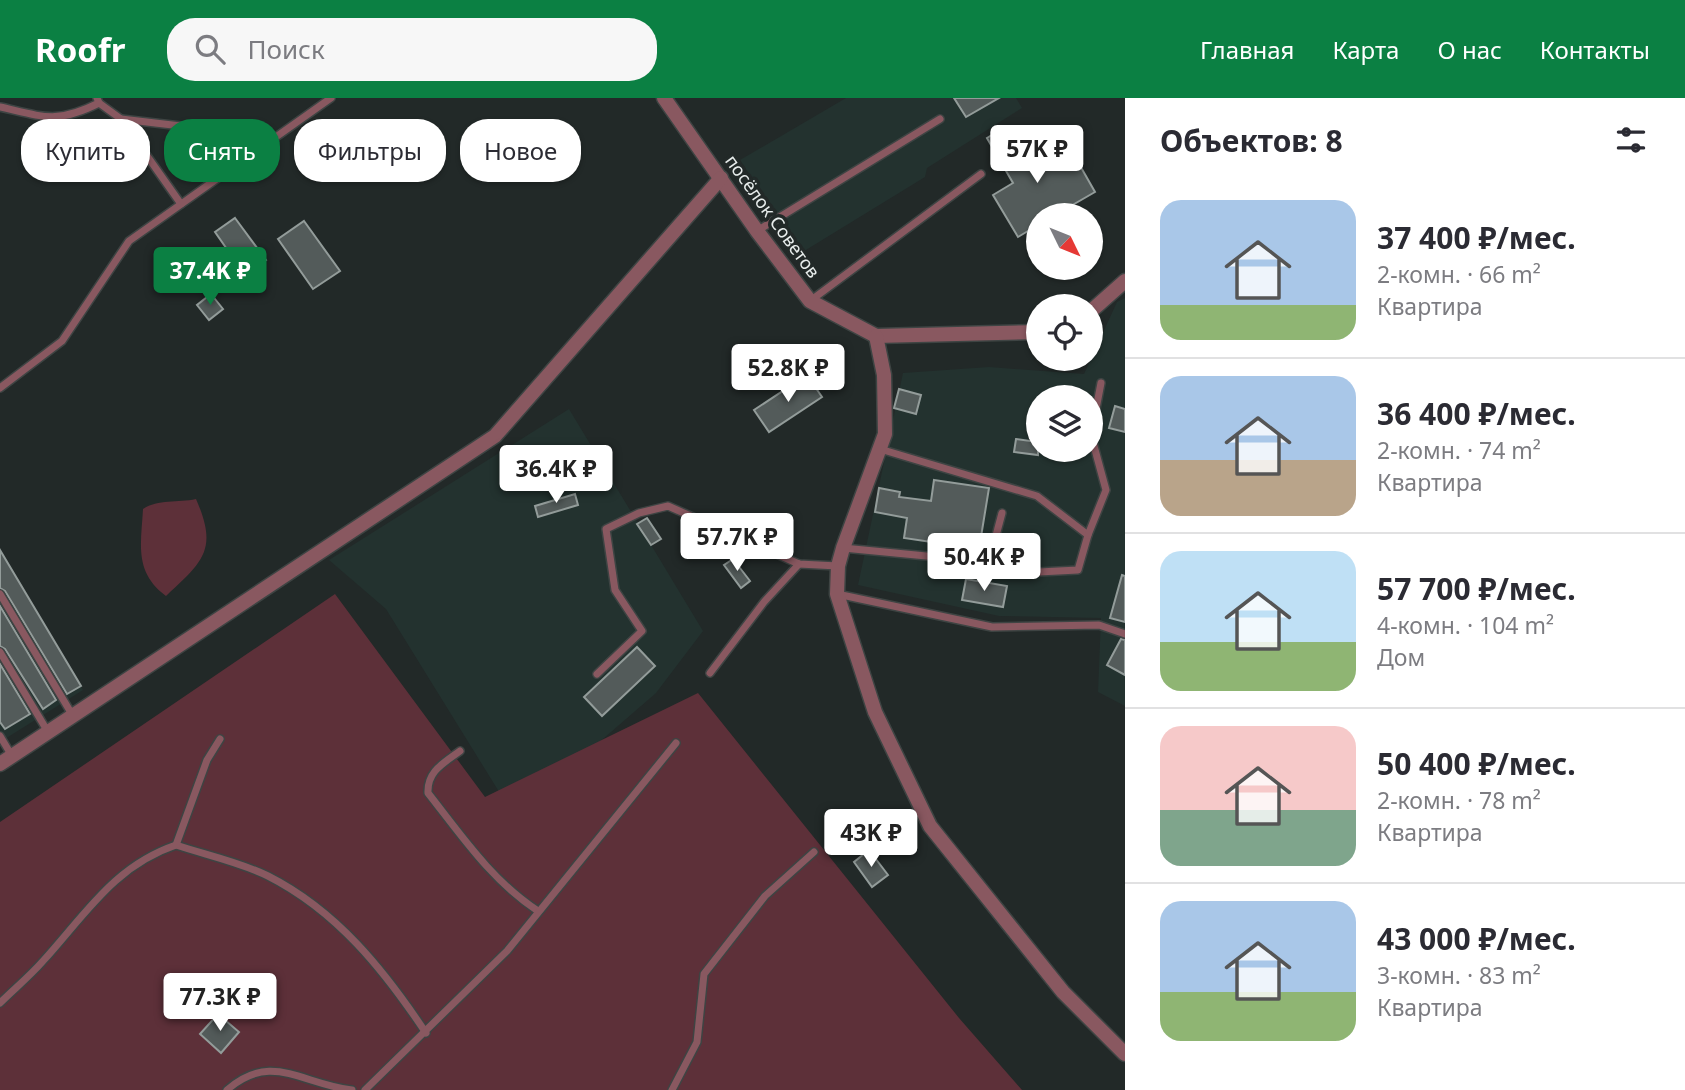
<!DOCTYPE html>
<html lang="ru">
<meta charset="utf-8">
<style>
:root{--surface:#fff;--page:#f7f7f7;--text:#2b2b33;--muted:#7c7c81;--line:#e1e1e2;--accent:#0b8043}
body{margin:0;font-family:"Noto Sans",sans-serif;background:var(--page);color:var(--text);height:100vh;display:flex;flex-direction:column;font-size:26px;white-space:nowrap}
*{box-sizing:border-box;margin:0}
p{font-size:23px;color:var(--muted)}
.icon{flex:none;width:38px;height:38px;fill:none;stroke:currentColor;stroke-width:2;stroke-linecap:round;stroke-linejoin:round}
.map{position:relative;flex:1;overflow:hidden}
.side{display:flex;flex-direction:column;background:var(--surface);width:560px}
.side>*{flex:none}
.guide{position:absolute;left:21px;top:21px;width:665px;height:63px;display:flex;gap:14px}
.needle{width:46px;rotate:133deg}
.tools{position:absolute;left:1026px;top:105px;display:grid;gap:14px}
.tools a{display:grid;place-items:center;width:77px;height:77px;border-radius:50%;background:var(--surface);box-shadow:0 2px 5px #0004;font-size:35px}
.price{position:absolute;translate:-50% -60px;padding:0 16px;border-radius:7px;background:#fff;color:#222;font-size:23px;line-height:46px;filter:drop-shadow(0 2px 4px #0008)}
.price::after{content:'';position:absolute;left:50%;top:42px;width:21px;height:16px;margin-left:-10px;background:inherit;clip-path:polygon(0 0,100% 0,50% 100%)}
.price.current{background:var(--accent);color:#fff}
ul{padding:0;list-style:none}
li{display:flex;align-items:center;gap:21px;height:175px;padding:0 35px}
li+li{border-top:2px solid var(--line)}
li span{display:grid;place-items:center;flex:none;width:196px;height:140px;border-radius:21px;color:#555}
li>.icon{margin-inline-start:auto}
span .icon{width:84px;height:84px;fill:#fffc;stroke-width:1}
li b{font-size:30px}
h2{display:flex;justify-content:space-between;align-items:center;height:84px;padding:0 35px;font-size:30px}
.chip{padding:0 24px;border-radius:28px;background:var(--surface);box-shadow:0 2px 5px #0004;font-size:24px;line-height:63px}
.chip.current{background:var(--accent);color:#fff}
header{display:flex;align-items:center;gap:42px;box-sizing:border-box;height:98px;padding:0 35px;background:var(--accent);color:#fff}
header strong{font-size:33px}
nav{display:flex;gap:38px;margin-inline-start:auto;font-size:24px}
.search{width:490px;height:63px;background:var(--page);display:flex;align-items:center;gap:18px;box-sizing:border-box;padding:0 24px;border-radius:28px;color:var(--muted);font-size:26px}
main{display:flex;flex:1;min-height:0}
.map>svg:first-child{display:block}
.built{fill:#23322f;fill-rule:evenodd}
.green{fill:#5d3039}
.building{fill:#535b5a;stroke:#939c9a;stroke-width:2}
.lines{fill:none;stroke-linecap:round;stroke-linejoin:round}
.service-casing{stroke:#3e4443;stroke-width:10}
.minor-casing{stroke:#3e4443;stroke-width:17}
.service{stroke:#895860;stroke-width:7}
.minor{stroke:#895860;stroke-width:14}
.labels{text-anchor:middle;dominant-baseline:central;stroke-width:7;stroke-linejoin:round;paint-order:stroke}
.street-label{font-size:18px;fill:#e7eceb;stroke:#222928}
</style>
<header>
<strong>Roofr</strong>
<div class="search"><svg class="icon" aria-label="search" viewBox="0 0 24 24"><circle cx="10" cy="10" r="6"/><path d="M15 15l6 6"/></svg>Поиск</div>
<nav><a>Главная</a><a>Карта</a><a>О нас</a><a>Контакты</a></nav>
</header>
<main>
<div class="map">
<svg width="1125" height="992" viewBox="0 0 1125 992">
<rect width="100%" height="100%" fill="#222928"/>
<!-- built -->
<g class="built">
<polygon points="846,0 1016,0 1022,10 927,70 925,79 801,155 740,62"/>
<path d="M1125,200V608L1098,594L1101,520L999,518L858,487L903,275L989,269L1084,276L1117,204ZM1038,299H1090V352H1038Z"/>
<polygon points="569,311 703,533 656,595 514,718 386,511 329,462"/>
<polygon points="0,452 83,592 0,644"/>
</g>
<!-- green -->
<g class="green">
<path d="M196,401C218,451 204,463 166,498C134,474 141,447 143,411C158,401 178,405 196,401Z"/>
<polygon points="335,496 485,699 698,595 959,920 1022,992 0,992 0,724"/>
</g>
<!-- building -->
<g class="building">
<polygon points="954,0 999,0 966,19"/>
<polygon points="1005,29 1030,72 1070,50 1095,94 1055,117 1038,117 1038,127 1018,139 993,97 1013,85 987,40"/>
<polygon points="235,120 266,162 245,177 215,134"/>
<polygon points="304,123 340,173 313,191 278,141"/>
<polygon points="211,196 223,211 209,222 197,207"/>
<polygon points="807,277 822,299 769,334 754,312"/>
<polygon points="899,291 921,297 916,316 894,310"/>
<polygon points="1115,308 1125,311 1125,334 1109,330"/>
<polygon points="1016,341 1038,344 1038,357 1014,354"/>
<polygon points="934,382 989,390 979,451 904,440 907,420 875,414 879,390 900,394 899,399 931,403"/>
<polygon points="575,396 578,407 538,419 535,408"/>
<polygon points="647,420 661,441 651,447 637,426"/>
<polygon points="0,452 81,588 67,596 5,493 0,490"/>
<polygon points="733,461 750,483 741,490 724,467"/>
<polygon points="1122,477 1125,478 1125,524 1110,520"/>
<polygon points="966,481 1007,488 1003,509 962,502"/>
<polygon points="0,508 56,602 43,611 5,551 0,548"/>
<polygon points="1121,541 1125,542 1125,577 1107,567"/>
<polygon points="637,549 655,568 602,618 584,599"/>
<polygon points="0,566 30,616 5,631 0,624"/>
<polygon points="869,752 888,777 872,789 854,764"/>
<polygon points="218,916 239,934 221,955 200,936"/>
</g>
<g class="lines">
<defs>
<g id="service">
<polyline points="99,5 121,21 181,106"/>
<path d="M0,9C44,19 57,26 99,5L97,0"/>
<polyline points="121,21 275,39"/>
<polyline points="757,133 940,21"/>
<polyline points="810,203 981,76"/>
<polyline points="0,290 62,243 129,143 331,0"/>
<polyline points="880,351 1037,398 1088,437 1078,472 1019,475"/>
<polyline points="1088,437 1106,392 1091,337 1101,285"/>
<polyline points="843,450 989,464 1002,415"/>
<polyline points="0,496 73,618"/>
<polyline points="837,496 992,529 1099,527 1125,536"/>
<polyline points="0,554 48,634"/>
<polyline points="710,575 764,504 799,466"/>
<polyline points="597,576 642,533 615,492 606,431 639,415 668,408 799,466 838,468"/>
<polyline points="0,638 12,658"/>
<path d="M460,653C444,665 427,673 428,695C461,737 492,783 538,813"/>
<path d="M176,747C206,757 240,764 268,778C337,813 384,872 426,935"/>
<path d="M0,905C14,891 30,878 43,863C85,817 114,768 176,747L207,662L220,641"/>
<path d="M227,992C271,953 301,986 352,992"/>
<polyline points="365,992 507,853 676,645"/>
<polyline points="672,992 697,944 704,876 765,798 814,754"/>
</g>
<g id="minor">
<polyline points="664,0 757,133 810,203 876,238 1038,234"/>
<polyline points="1090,214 1125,183"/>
<polyline points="876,238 884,277 885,336 843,450 838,468 837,496 875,614 930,728 1063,894 1125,956"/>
<polyline points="0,666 495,338 721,80"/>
</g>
</defs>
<!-- service casing -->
<use href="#service" class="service-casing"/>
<!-- minor casing -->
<use href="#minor" class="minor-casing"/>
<!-- service -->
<use href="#service" class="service"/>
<!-- minor -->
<use href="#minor" class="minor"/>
</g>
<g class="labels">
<!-- street labels -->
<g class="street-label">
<text transform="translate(773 118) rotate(54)">посёлок Советов</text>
</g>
</g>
</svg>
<div class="tools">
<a><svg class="needle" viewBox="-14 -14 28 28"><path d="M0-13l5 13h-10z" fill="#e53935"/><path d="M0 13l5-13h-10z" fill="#7c7c81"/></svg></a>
<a><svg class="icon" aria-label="locate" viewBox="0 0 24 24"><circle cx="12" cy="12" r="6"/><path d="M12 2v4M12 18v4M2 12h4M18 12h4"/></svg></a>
<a><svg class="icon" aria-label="layers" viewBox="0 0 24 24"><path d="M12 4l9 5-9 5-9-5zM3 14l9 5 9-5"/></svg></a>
</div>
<b class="price" style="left:1037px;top:87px">57K ₽</b>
<b class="price current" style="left:210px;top:209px">37.4K ₽</b>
<b class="price" style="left:788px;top:306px">52.8K ₽</b>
<b class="price" style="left:556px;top:407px">36.4K ₽</b>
<b class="price" style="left:737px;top:475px">57.7K ₽</b>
<b class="price" style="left:984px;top:495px">50.4K ₽</b>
<b class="price" style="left:871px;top:771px">43K ₽</b>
<b class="price" style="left:220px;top:935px">77.3K ₽</b>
<div class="guide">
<a class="chip">Купить</a>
<a class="chip current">Снять</a>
<a class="chip">Фильтры</a>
<a class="chip">Новое</a>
</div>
</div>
<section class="side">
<h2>Объектов: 8<svg class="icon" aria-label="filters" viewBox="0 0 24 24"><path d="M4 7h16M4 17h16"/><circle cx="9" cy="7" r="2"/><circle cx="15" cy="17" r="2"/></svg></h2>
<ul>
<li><span style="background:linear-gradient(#a9c7e8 75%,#8fb573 0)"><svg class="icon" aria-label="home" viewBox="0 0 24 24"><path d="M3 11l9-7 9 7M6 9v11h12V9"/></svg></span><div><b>37 400 ₽/мес.</b><p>2-комн. · 66 m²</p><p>Квартира</p></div></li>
<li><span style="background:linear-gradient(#a9c7e8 60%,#b9a48a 0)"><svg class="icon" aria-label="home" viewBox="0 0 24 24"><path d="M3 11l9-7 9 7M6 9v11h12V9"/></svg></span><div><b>36 400 ₽/мес.</b><p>2-комн. · 74 m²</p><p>Квартира</p></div></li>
<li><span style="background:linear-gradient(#bfe0f5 65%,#8fb573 0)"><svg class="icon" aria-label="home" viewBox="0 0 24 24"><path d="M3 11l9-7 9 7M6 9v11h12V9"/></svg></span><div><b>57 700 ₽/мес.</b><p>4-комн. · 104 m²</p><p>Дом</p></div></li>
<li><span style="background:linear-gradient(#f6c9c9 60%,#7fa58c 0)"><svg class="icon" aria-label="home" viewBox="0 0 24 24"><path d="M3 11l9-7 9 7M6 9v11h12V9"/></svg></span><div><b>50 400 ₽/мес.</b><p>2-комн. · 78 m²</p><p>Квартира</p></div></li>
<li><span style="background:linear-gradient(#a9c7e8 65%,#8fb573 0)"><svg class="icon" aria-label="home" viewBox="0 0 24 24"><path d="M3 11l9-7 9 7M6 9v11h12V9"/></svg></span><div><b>43 000 ₽/мес.</b><p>3-комн. · 83 m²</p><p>Квартира</p></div></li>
</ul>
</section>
</main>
